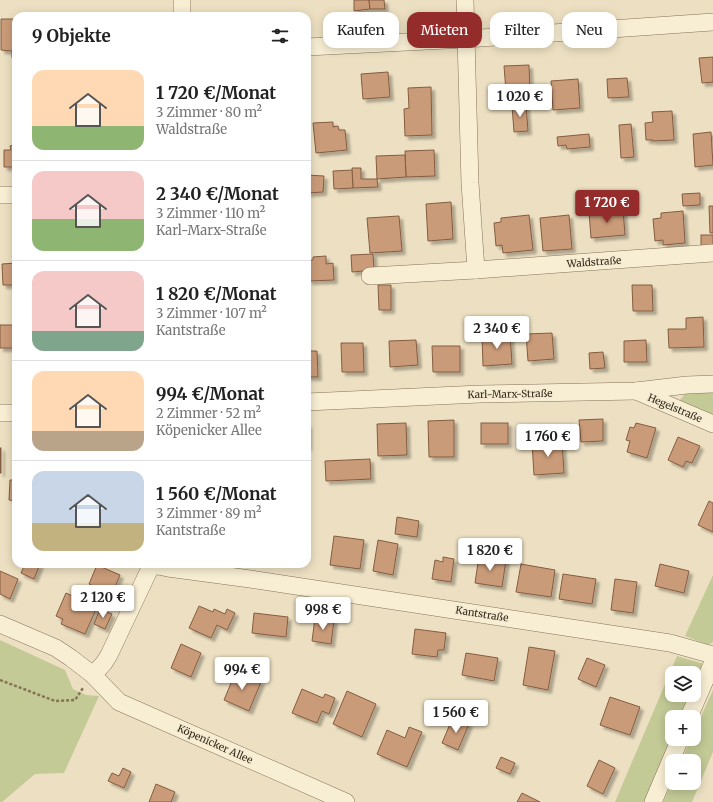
<!DOCTYPE html>
<html lang="de">
<meta charset="utf-8">
<style>
:root{--surface:#fff;--page:#f6f6f6;--text:#222;--muted:#767676;--line:#e0e0e0;--accent:#932c2b}
body{margin:0;font-family:Merriweather,serif;background:var(--page);color:var(--text);height:100vh;display:flex;flex-direction:column;font-size:15px;white-space:nowrap}
*{box-sizing:border-box;margin:0}
p{font-size:13px;color:var(--muted)}
.icon{flex:none;width:22px;height:22px;fill:none;stroke:currentColor;stroke-width:2;stroke-linecap:round;stroke-linejoin:round}
.map{position:relative;flex:1;overflow:hidden}
.panel{position:absolute;left:12px;top:12px;width:299px;height:556px;display:flex;flex-direction:column;background:var(--surface);border-radius:12px;box-shadow:0 2px 10px #0003}
.panel>*{flex:none}
.guide{position:absolute;left:323px;top:12px;width:330px;height:36px;display:flex;gap:8px}
.fabs{position:absolute;left:665px;top:666px;display:grid;gap:8px}
.fabs a{display:grid;place-items:center;width:36px;height:36px;border-radius:8px;background:var(--surface);box-shadow:0 2px 10px #0003;font-size:20px}
.price{position:absolute;translate:-50% -34px;padding:0 9px;border-radius:4px;background:#fff;color:#222;font-size:13px;line-height:26px;filter:drop-shadow(0 1px 2px #0008)}
.price::after{content:'';position:absolute;left:50%;top:24px;width:12px;height:9px;margin-left:-6px;background:inherit;clip-path:polygon(0 0,100% 0,50% 100%)}
.price.selected{background:var(--accent);color:#fff}
ul{padding:0;list-style:none}
li{display:flex;align-items:center;gap:12px;height:100px;padding:0 20px}
li+li{border-top:1px solid var(--line)}
li span{display:grid;place-items:center;flex:none;width:112px;height:80px;border-radius:12px;color:#555}
li>.icon{margin-inline-start:auto}
span .icon{width:48px;height:48px;fill:#fffc;stroke-width:1}
li b{font-size:17px}
h2{display:flex;justify-content:space-between;align-items:center;height:48px;padding:0 20px;font-size:17px}
.pill{padding:0 14px;border-radius:12px;background:var(--surface);box-shadow:0 2px 10px #0003;font-size:14px;line-height:36px}
.pill.selected{background:var(--accent);color:#fff}
.map>svg:first-child{display:block}
.green{fill:#c3ca96}
.building{fill:#ca9b78;stroke:#845c40;filter:url(#shadow)}
.lines{fill:none;stroke-linecap:round;stroke-linejoin:round}
.minor-casing{stroke:#867259;stroke-width:18}
.path{stroke:#867259;stroke-width:2.5;stroke-dasharray:3 2;stroke-linecap:butt}
.minor{stroke:#f8eed4;stroke-width:17}
.labels{text-anchor:middle;dominant-baseline:central;stroke-width:3;stroke-linejoin:round;paint-order:stroke}
.street-label{font-size:10px;fill:#362a1d;stroke:#f4ebd1}
</style>
<div class="map">
<svg width="713" height="802" viewBox="0 0 713 802">
<defs>
<filter id="shadow"><feDropShadow dx="3.5" dy="3.5" stdDeviation="1" flood-color="#0004"/></filter>
</defs>
<rect width="100%" height="100%" fill="#ede0c2"/>
<!-- green -->
<g class="green">
<polygon points="713,392 713,418 680,404 680,400 685,394"/>
<polygon points="713,575 713,642 708,645 685,636"/>
<polygon points="0,640 65,670 73,689 86,695 99,696 64,773 35,774 2,802 0,802"/>
<polygon points="677,656 704,664 694,695 694,673 672,673 672,695 694,695 684,717 672,717 672,739 647,802 615,802"/>
<polygon points="713,690 713,752 692,802 663,802 672,782 672,783 694,783 694,761 681,761 691,739 694,739 694,732"/>
</g>
<!-- building -->
<g class="building">
<polygon points="354,0 369,0 370,9 354,11"/>
<polygon points="369,0 384,0 385,9 370,9"/>
<polygon points="1,19 16,19 16,58 12,58 12,51 1,50"/>
<polygon points="713,57 713,82 702,83 699,58"/>
<polygon points="529,65 530,91 506,92 504,66"/>
<polygon points="388,72 390,97 363,99 361,74"/>
<polygon points="627,78 629,97 608,98 607,79"/>
<polygon points="578,79 580,108 553,110 551,81"/>
<polygon points="431,87 432,135 405,136 404,109 409,108 408,88"/>
<polygon points="526,105 528,131 514,132 512,106"/>
<polygon points="672,111 674,140 653,141 653,140 646,140 645,123 653,122 652,112"/>
<polygon points="333,122 333,127 338,126 339,130 345,130 347,150 316,153 313,123"/>
<polygon points="631,124 634,157 621,158 619,125"/>
<polygon points="711,132 713,165 695,167 693,134"/>
<polygon points="589,134 590,147 567,149 566,145 558,146 557,137"/>
<polygon points="13,145 16,145 16,167 4,167 4,150 11,150 10,146"/>
<polygon points="434,150 435,176 406,177 405,151"/>
<polygon points="405,155 406,177 377,179 376,156"/>
<polygon points="352,168 361,168 361,179 377,179 378,187 353,188"/>
<polygon points="352,170 353,188 334,189 333,171"/>
<polygon points="307,175 324,176 323,192 307,193"/>
<polygon points="700,193 700,205 683,206 682,194"/>
<polygon points="451,202 453,239 428,241 426,204"/>
<polygon points="709,206 713,206 713,233 710,233"/>
<polygon points="623,209 625,235 591,238 589,212"/>
<polygon points="683,211 685,243 663,245 663,240 655,241 653,219 661,218 661,213"/>
<polygon points="529,215 533,250 503,253 502,245 496,246 494,223 501,222 501,218"/>
<polygon points="569,215 572,249 543,251 540,218"/>
<polygon points="399,216 402,251 370,253 367,218"/>
<rect x="701" y="235" width="12" height="13"/>
<polygon points="373,254 374,270 352,272 351,255"/>
<polygon points="326,256 326,264 333,263 334,280 309,281 308,274 307,274 307,260 313,260 313,257"/>
<polygon points="16,263 16,285 3,285 2,264"/>
<polygon points="378,285 391,285 391,310 379,310"/>
<polygon points="632,285 652,285 653,311 633,311"/>
<polygon points="703,317 704,347 669,348 668,329 686,329 686,318"/>
<rect x="0" y="325" width="13" height="23"/>
<polygon points="552,333 554,359 528,361 526,334"/>
<polygon points="510,334 512,364 483,366 482,335"/>
<polygon points="416,340 418,365 390,367 389,341"/>
<polygon points="646,340 647,362 624,362 624,341"/>
<polygon points="341,343 363,343 364,372 342,372"/>
<polygon points="432,346 460,346 460,372 433,372"/>
<polygon points="307,351 317,351 318,377 307,377"/>
<polygon points="603,352 605,368 590,369 589,353"/>
<polygon points="603,419 603,441 581,442 579,420"/>
<polygon points="454,420 454,457 429,457 428,421"/>
<polygon points="406,423 407,455 378,456 377,424"/>
<rect x="481" y="423" width="27" height="21"/>
<polygon points="636,423 656,428 647,458 627,452 630,441 626,440 630,427 634,428"/>
<rect x="307" y="425" width="1" height="22"/>
<polygon points="678,437 700,446 692,463 686,461 683,467 668,460"/>
<polygon points="562,441 564,473 534,475 532,443"/>
<rect x="0" y="448" width="1" height="25"/>
<polygon points="370,459 371,479 326,481 325,461"/>
<polygon points="10,480 16,480 16,501 9,500"/>
<polygon points="709,501 713,503 713,532 698,525"/>
<polygon points="397,517 419,521 417,537 395,534"/>
<polygon points="334,536 364,540 360,569 330,565"/>
<polygon points="378,540 398,544 393,575 373,571"/>
<polygon points="479,556 506,560 502,587 475,583"/>
<polygon points="443,557 454,559 451,582 432,579 435,560 443,562"/>
<polygon points="25,564 40,564 34,579 21,573"/>
<polygon points="521,564 555,570 551,597 516,592"/>
<polygon points="660,564 689,571 684,593 655,586"/>
<polygon points="97,565 120,575 112,594 89,584"/>
<polygon points="0,571 18,579 10,599 0,594"/>
<polygon points="563,574 596,579 592,604 559,599"/>
<polygon points="615,579 637,582 633,613 611,610"/>
<polygon points="66,593 97,607 85,634 61,624 63,619 56,616"/>
<polygon points="199,606 213,612 214,609 225,614 227,609 235,613 227,630 217,625 211,638 189,628"/>
<polygon points="100,609 112,614 105,629 94,624"/>
<polygon points="254,613 288,617 286,637 252,633"/>
<polygon points="315,618 334,620 331,644 312,641"/>
<polygon points="415,629 446,633 444,650 438,650 437,657 412,654"/>
<polygon points="181,644 201,653 191,677 171,668"/>
<polygon points="529,647 555,651 548,690 523,685"/>
<polygon points="466,653 498,658 494,681 462,675"/>
<polygon points="587,658 605,665 596,687 578,679"/>
<polygon points="236,671 261,682 249,711 224,700"/>
<polygon points="302,689 323,698 325,694 335,698 329,714 322,711 317,723 292,713"/>
<polygon points="347,691 376,704 362,737 333,724"/>
<polygon points="610,697 640,707 630,735 600,725"/>
<polygon points="453,717 469,724 458,750 442,743"/>
<polygon points="409,727 422,732 407,767 377,754 387,730 405,738"/>
<polygon points="501,757 515,763 510,774 496,768"/>
<polygon points="599,760 615,768 603,794 587,786"/>
<polygon points="123,768 131,772 124,788 108,781 112,773 119,776"/>
<polygon points="156,784 175,792 171,802 149,802"/>
<polygon points="522,793 540,802 517,802"/>
</g>
<g class="lines">
<defs>
<g id="minor">
<polyline points="465,0 470,183 476,270"/>
<polyline points="182,16 182,0"/>
<polyline points="307,47 466,39 713,22"/>
<polyline points="0,195 16,195"/>
<polyline points="370,276 476,270 713,253"/>
<polyline points="636,391 713,424"/>
<polyline points="307,402 480,394 636,391 687,385 713,384"/>
<polyline points="0,413 16,413"/>
<polyline points="152,565 168,568 250,579 670,643 713,655"/>
<polyline points="0,624 56,648 71,658 93,675 119,702 346,802"/>
<polyline points="93,675 104,663 109,655 152,564"/>
<polyline points="689,717 713,662"/>
<polyline points="653,802 680,739"/>
</g>
</defs>
<!-- minor casing -->
<use href="#minor" class="minor-casing"/>
<!-- path -->
<polyline class="path" points="0,680 55,701 75,700 83,688"/>
<!-- minor -->
<use href="#minor" class="minor"/>
</g>
<g class="labels">
<!-- street labels -->
<g class="street-label">
<text transform="translate(594 262) rotate(-4)">Waldstraße</text>
<text transform="translate(510 394) rotate(-1)">Karl-Marx-Straße</text>
<text transform="translate(675 408) rotate(23)">Hegelstraße</text>
<text transform="translate(482 614) rotate(9)">Kantstraße</text>
<text transform="translate(215 744) rotate(24)">Köpenicker Allee</text>
</g>
</g>
</svg>
<div class="fabs">
<a><svg class="icon" aria-label="layers" viewBox="0 0 24 24"><path d="M12 4l9 5-9 5-9-5zM3 14l9 5 9-5"/></svg></a>
<a>+</a>
<a>−</a>
</div>
<b class="price" style="left:520px;top:118px">1 020 €</b>
<b class="price selected" style="left:607px;top:224px">1 720 €</b>
<b class="price" style="left:497px;top:350px">2 340 €</b>
<b class="price" style="left:548px;top:458px">1 760 €</b>
<b class="price" style="left:490px;top:572px">1 820 €</b>
<b class="price" style="left:103px;top:619px">2 120 €</b>
<b class="price" style="left:323px;top:631px">998 €</b>
<b class="price" style="left:242px;top:691px">994 €</b>
<b class="price" style="left:456px;top:734px">1 560 €</b>
<div class="guide">
<a class="pill">Kaufen</a>
<a class="pill selected">Mieten</a>
<a class="pill">Filter</a>
<a class="pill">Neu</a>
</div>
<section class="panel">
<h2>9 Objekte<svg class="icon" aria-label="filters" viewBox="0 0 24 24"><path d="M4 7h16M4 17h16"/><circle cx="9" cy="7" r="2"/><circle cx="15" cy="17" r="2"/></svg></h2>
<ul>
<li><span style="background:linear-gradient(#ffd9b3 70%,#8fb573 0)"><svg class="icon" aria-label="home" viewBox="0 0 24 24"><path d="M3 11l9-7 9 7M6 9v11h12V9"/></svg></span><div><b>1 720 €/Monat</b><p>3 Zimmer · 80 m²</p><p>Waldstraße</p></div></li>
<li><span style="background:linear-gradient(#f6c9c9 60%,#8fb573 0)"><svg class="icon" aria-label="home" viewBox="0 0 24 24"><path d="M3 11l9-7 9 7M6 9v11h12V9"/></svg></span><div><b>2 340 €/Monat</b><p>3 Zimmer · 110 m²</p><p>Karl-Marx-Straße</p></div></li>
<li><span style="background:linear-gradient(#f6c9c9 75%,#7fa58c 0)"><svg class="icon" aria-label="home" viewBox="0 0 24 24"><path d="M3 11l9-7 9 7M6 9v11h12V9"/></svg></span><div><b>1 820 €/Monat</b><p>3 Zimmer · 107 m²</p><p>Kantstraße</p></div></li>
<li><span style="background:linear-gradient(#ffd9b3 75%,#b9a48a 0)"><svg class="icon" aria-label="home" viewBox="0 0 24 24"><path d="M3 11l9-7 9 7M6 9v11h12V9"/></svg></span><div><b>994 €/Monat</b><p>2 Zimmer · 52 m²</p><p>Köpenicker Allee</p></div></li>
<li><span style="background:linear-gradient(#c9d6e8 65%,#c2b280 0)"><svg class="icon" aria-label="home" viewBox="0 0 24 24"><path d="M3 11l9-7 9 7M6 9v11h12V9"/></svg></span><div><b>1 560 €/Monat</b><p>3 Zimmer · 89 m²</p><p>Kantstraße</p></div></li>
</ul>
</section>
</div>
